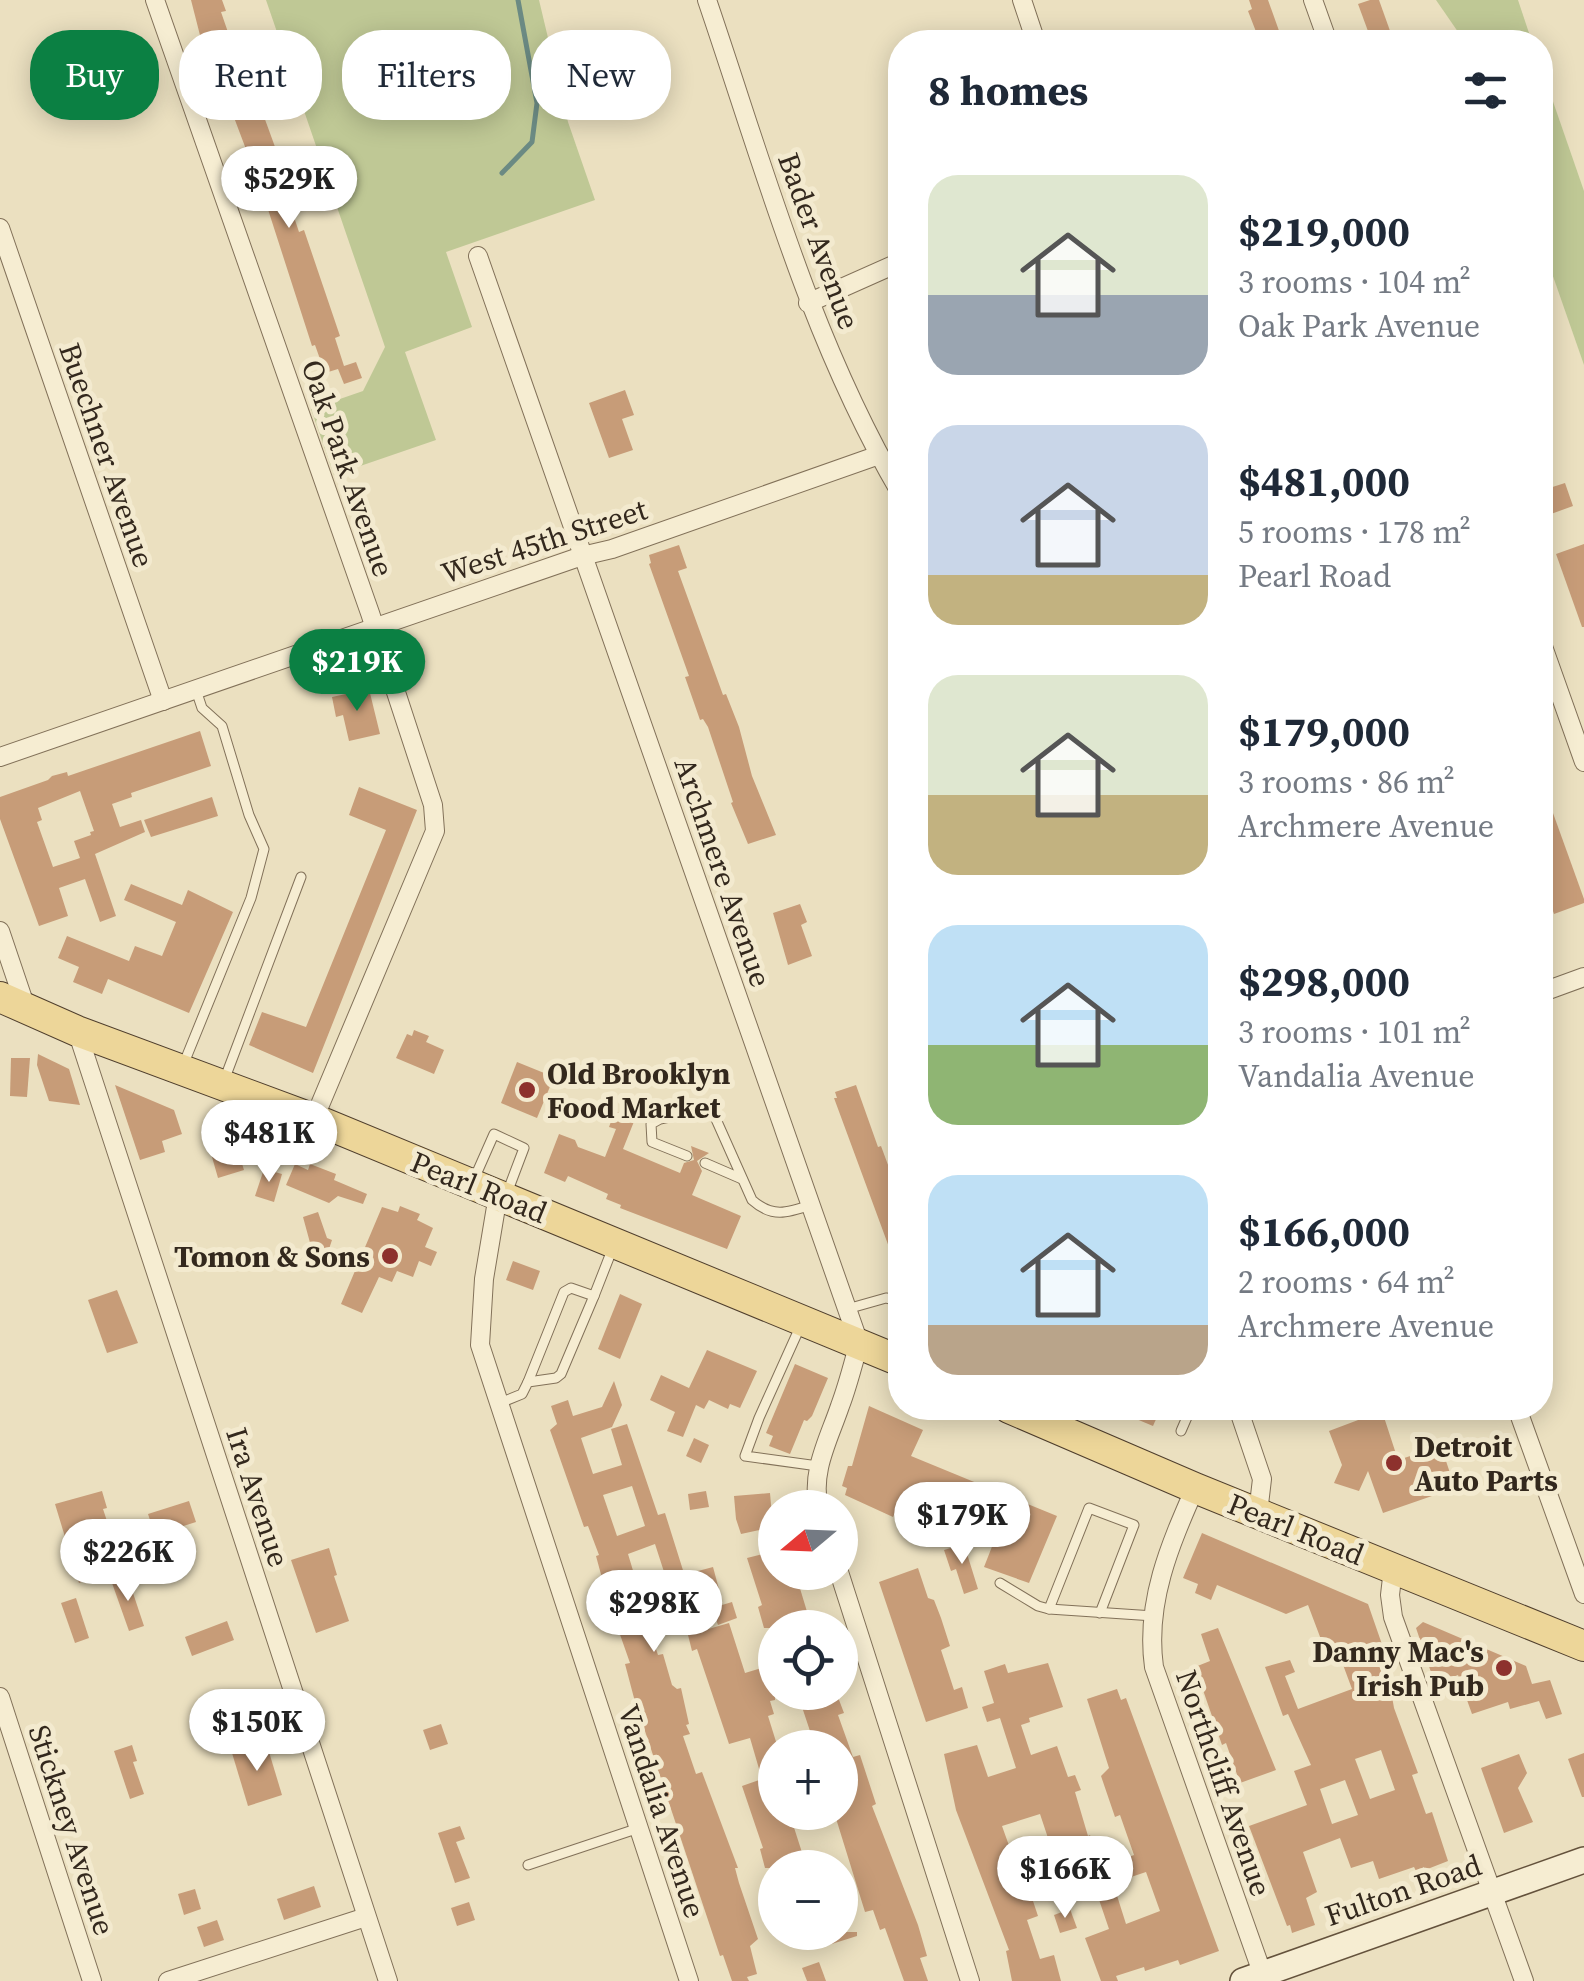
<!DOCTYPE html>
<meta charset="utf-8">
<style>
:root{--surface:#fff;--page:#f2f2f3;--text:#1f2937;--muted:#747a83;--accent:#0b8043}
body{margin:0;font-family:"Source Serif 4",serif;background:var(--page);color:var(--text);height:100vh;display:flex;flex-direction:column;font-size:38px;white-space:nowrap}
*{box-sizing:border-box;margin:0}
p{font-size:32px;color:var(--muted)}
.icon{flex:none;width:55px;height:55px;fill:none;stroke:currentColor;stroke-width:2;stroke-linecap:round;stroke-linejoin:round}
.map{position:relative;flex:1;overflow:hidden}
.panel{position:absolute;left:888px;top:30px;width:665px;height:1390px;display:flex;flex-direction:column;background:var(--surface);border-radius:40px;box-shadow:0 5px 25px #0003}
.panel>*{flex:none}
.banner{position:absolute;left:30px;top:30px;width:708px;height:90px;display:flex;gap:20px}
.needle{width:65px;rotate:251deg}
.tools{position:absolute;left:758px;top:1490px;display:grid;gap:20px}
.tools a{display:grid;place-items:center;width:100px;height:100px;border-radius:50%;background:var(--surface);box-shadow:0 5px 25px #0003;font-size:50px}
.price{position:absolute;translate:-50% -85px;padding:0 22px;border-radius:35px;background:#fff;color:#222;font-size:32px;line-height:65px;filter:drop-shadow(0 2px 5px #0008)}
.price::after{content:'';position:absolute;left:50%;top:60px;width:30px;height:22px;margin-left:-15px;background:inherit;clip-path:polygon(0 0,100% 0,50% 100%)}
.price.current{background:var(--accent);color:#fff}
ul{padding:0;list-style:none}
li{display:flex;align-items:center;gap:30px;height:250px;padding:0 40px}
li span{display:grid;place-items:center;flex:none;width:280px;height:200px;border-radius:30px;color:#555}
li>.icon{margin-inline-start:auto}
span .icon{width:120px;height:120px;fill:#fffc;stroke-width:1}
li b{font-size:42px}
h2{display:flex;justify-content:space-between;align-items:center;height:120px;padding:0 40px;font-size:42px}
.pill{padding:0 35px;border-radius:40px;background:var(--surface);box-shadow:0 5px 25px #0003;font-size:35px;line-height:90px}
.pill.current{background:var(--accent);color:#fff}
.map>svg:first-child{display:block}
.green{fill:#bfc895}
.lines{fill:none;stroke-linecap:round;stroke-linejoin:round}
.stream{stroke:#6b8a83;stroke-width:5}
.building{fill:#c79c78;fill-rule:evenodd}
.service-casing{stroke:#827159;stroke-width:11}
.minor-casing{stroke:#827159;stroke-width:20}
.secondary-casing{stroke:#64523c;stroke-width:28}
.primary-casing{stroke:#503f2d;stroke-width:32}
.service{stroke:#f6edd2;stroke-width:9}
.minor{stroke:#f6edd2;stroke-width:18}
.secondary{stroke:#f6edd2;stroke-width:25}
.primary{stroke:#edd699;stroke-width:30}
.poi-dot{fill:#8d312d;stroke:#f3eacf;stroke-width:4}
.labels{text-anchor:middle;dominant-baseline:central;stroke-width:10;stroke-linejoin:round;paint-order:stroke}
.street-label{font-size:30px;fill:#33281d;stroke:#f3eacf}
.poi-label{font-size:30px;font-weight:bold;fill:#33281d;stroke:#f3eacf;text-anchor:start}
</style>
<div class="map">
<svg width="1584" height="1981" viewBox="0 0 1584 1981">
<rect width="100%" height="100%" fill="#ebe0c0"/>
<!-- green -->
<g class="green">
<polygon points="266,0 539,0 568,122 595,200 446,252 472,327 405,352 436,440 334,475 311,409 363,391 385,347"/>
<polygon points="1436,0 1518,0 1532,42 1465,42"/>
<polygon points="1540,64 1584,191 1584,365 1540,239"/>
</g>
<g class="lines">
<!-- stream -->
<polyline class="stream" points="502,173 532,142 537,103 518,0"/>
</g>
<!-- building -->
<g class="building">
<polygon points="191,0 222,0 226,11 221,12 230,38 203,47"/>
<polygon points="1249,0 1268,0 1283,42 1260,42 1248,11 1252,9"/>
<polygon points="1370,0 1379,0 1394,42 1372,42 1358,4"/>
<polygon points="251,81 290,188 285,190 299,232 304,230 340,336 335,338 344,366 356,362 362,378 344,384 338,369 325,373 315,345 312,346 264,197 224,91"/>
<polygon points="625,390 634,415 622,419 633,450 609,458 589,403"/>
<polygon points="1565,483 1573,506 1540,518 1540,491"/>
<polygon points="1584,544 1584,627 1582,627 1556,554"/>
<polygon points="679,545 687,568 678,571 723,695 726,694 739,727 752,776 776,835 748,844 731,803 733,802 708,727 703,719 700,720 685,677 689,676 649,564 651,563 649,555"/>
<polygon points="369,689 380,734 349,741 343,715 336,717 332,697"/>
<path d="M200,731L211,766L131,793L132,797L112,804L120,827L141,820L145,832L95,854L116,916L100,922L85,879L59,888L68,916L39,926L0,819V797L48,780L52,776L67,772L68,776ZM80,791L94,831L90,832L91,835L74,841L80,858L53,867L37,822L42,820L38,808Z"/>
<polygon points="1540,777 1584,899 1584,903 1554,914 1540,874"/>
<polygon points="359,787 417,810 313,1073 249,1045 262,1012 306,1027 386,830 349,815"/>
<polygon points="212,797 218,816 151,837 144,820"/>
<polygon points="131,884 182,905 188,890 233,912 189,1013 108,979 102,994 73,982 79,967 58,958 67,936 129,961 135,946 162,956 176,922 124,900"/>
<polygon points="800,904 807,922 801,925 812,956 788,965 773,913"/>
<polygon points="414,1030 429,1036 426,1042 444,1050 434,1074 396,1058 407,1034 412,1036"/>
<polygon points="38,1054 69,1069 80,1105 49,1101 37,1065"/>
<polygon points="11,1058 30,1058 27,1097 10,1096"/>
<polygon points="517,1062 554,1077 537,1118 501,1103"/>
<polygon points="115,1085 174,1110 182,1134 162,1141 165,1152 140,1160"/>
<polygon points="856,1085 878,1147 881,1146 891,1173 896,1171 900,1182 900,1277 834,1098 837,1098 835,1092"/>
<polygon points="615,1111 635,1119 623,1149 680,1173 684,1163 694,1160 691,1146 709,1153 697,1161 702,1171 692,1195 741,1216 727,1249 620,1208 621,1205 606,1199 608,1194 568,1176 565,1182 544,1173 559,1134 575,1140 578,1147 605,1157 616,1129 609,1127"/>
<polygon points="230,1144 232,1150 237,1148 244,1170 218,1178 212,1157 216,1155 214,1149"/>
<polygon points="295,1164 308,1170 310,1164 336,1174 334,1180 367,1194 363,1204 338,1196 329,1203 286,1185"/>
<polygon points="264,1169 282,1174 274,1202 255,1196"/>
<polygon points="400,1206 420,1214 417,1220 433,1228 425,1247 437,1252 431,1266 419,1261 413,1277 397,1271 392,1282 379,1277 362,1313 341,1304 382,1207 398,1212"/>
<polygon points="318,1212 327,1238 332,1240 327,1255 312,1250 303,1217"/>
<polygon points="513,1261 540,1271 533,1290 506,1280"/>
<polygon points="117,1290 138,1343 107,1353 88,1300"/>
<polygon points="620,1294 642,1304 620,1359 598,1349"/>
<polygon points="707,1350 757,1371 740,1408 730,1404 728,1409 709,1400 704,1409 696,1405 683,1437 667,1431 675,1412 650,1400 661,1375 689,1388"/>
<polygon points="795,1364 828,1378 812,1416 807,1421 804,1420 790,1454 769,1446 773,1436 766,1433"/>
<path d="M614,1381L622,1405L612,1427L581,1438L593,1474L622,1465L611,1429L627,1424L658,1515L665,1513L693,1602L645,1617L658,1655L663,1654L672,1685L677,1689L681,1688L689,1724L686,1725L690,1734L683,1736L696,1774L702,1772L738,1868H735L739,1883L758,1939L750,1946L757,1974L747,1977L749,1981H732L723,1955L720,1956L634,1698L625,1664L630,1663L617,1626L611,1628L604,1607L609,1604L596,1556L599,1555L588,1526L584,1527L550,1430L557,1424L551,1406L568,1400L573,1416L602,1407ZM632,1486L645,1526L617,1536L603,1495ZM655,1544L666,1578L638,1587L628,1554Z"/>
<polygon points="869,1406 923,1430 911,1456 1057,1516 1029,1583 984,1567 995,1539 922,1508 920,1512 903,1505 901,1509 897,1508 893,1517 845,1495 847,1488 842,1486 848,1466 852,1466"/>
<polygon points="1110,1408 1161,1408 1153,1426"/>
<polygon points="1382,1411 1398,1460 1441,1446 1455,1488 1383,1513 1368,1471 1359,1491 1334,1483 1342,1465 1329,1431"/>
<polygon points="694,1438 709,1445 701,1463 686,1456"/>
<polygon points="102,1491 107,1508 103,1509 112,1536 87,1544 97,1576 79,1583 55,1504"/>
<polygon points="706,1491 709,1507 690,1510 688,1494"/>
<polygon points="770,1493 773,1527 741,1534 736,1519 734,1496"/>
<polygon points="189,1501 196,1522 155,1535 148,1514"/>
<path d="M1202,1533L1368,1604L1385,1653L1377,1659L1386,1686L1390,1685L1394,1708L1418,1773L1412,1775L1426,1814L1432,1812L1448,1861L1425,1870L1424,1867L1416,1871L1414,1867L1379,1879L1373,1861L1351,1868L1340,1838L1303,1852L1317,1892L1306,1898L1315,1925L1292,1933L1290,1925L1287,1926L1249,1826L1307,1805L1294,1771L1311,1765L1288,1714L1283,1716L1265,1667L1290,1660L1295,1672L1285,1676L1298,1709L1352,1689L1336,1646L1325,1650L1308,1605L1286,1614L1217,1585L1211,1600L1195,1593L1198,1584L1183,1578ZM1381,1750L1395,1790L1370,1799L1355,1759ZM1345,1780L1358,1815L1332,1824L1320,1789Z"/>
<polygon points="964,1544 978,1589 964,1594 956,1569 951,1571 944,1550"/>
<polygon points="329,1548 337,1575 334,1576 349,1621 316,1633 291,1560"/>
<polygon points="775,1551 775,1572 795,1572 812,1628 764,1628 758,1607 762,1605 747,1558"/>
<polygon points="713,1567 720,1593 702,1599 698,1571"/>
<polygon points="918,1568 928,1598 934,1600 941,1618 950,1646 941,1650 954,1690 962,1687 968,1708 926,1722 879,1582"/>
<polygon points="128,1578 144,1626 129,1631 112,1583"/>
<polygon points="76,1598 89,1638 75,1643 61,1603"/>
<polygon points="732,1602 737,1618 718,1625 712,1608"/>
<polygon points="227,1621 234,1640 192,1656 185,1637"/>
<polygon points="1423,1622 1526,1666 1532,1684 1550,1680 1562,1714 1546,1719 1539,1701 1510,1709 1508,1702 1472,1714 1458,1675 1435,1684 1416,1628"/>
<polygon points="729,1623 745,1673 775,1664 775,1700 770,1701 774,1714 768,1716 778,1748 775,1748 775,1812 789,1812 807,1868 765,1868 760,1849 763,1848 742,1786 762,1779 750,1738 729,1744 697,1649 692,1651 688,1635"/>
<polygon points="1218,1628 1276,1770 1240,1783 1226,1743 1222,1745 1195,1667 1210,1661 1201,1634"/>
<path d="M1048,1663L1063,1707L1029,1718L1030,1722L1021,1725L1031,1755L1057,1746L1068,1777L1075,1775L1081,1790L1075,1792L1088,1836L1090,1835L1102,1867L1134,1855L1120,1815L1115,1817L1101,1776L1109,1768L1087,1699L1117,1689L1121,1700L1126,1698L1219,1951L1180,1965L1178,1960L1145,1971L1144,1967L1116,1976L1118,1981H1101L1085,1938L1109,1929L1094,1885L1073,1893L1062,1863L1057,1865L1040,1814L1002,1826L1027,1896L1033,1901L1038,1916L1027,1920L1040,1959L1054,1955L1061,1981H1012L1006,1951L1009,1950L956,1810L944,1754L977,1745L988,1777L1016,1768L1000,1718L987,1722L982,1707L994,1703L984,1671L1005,1664L1008,1673ZM1146,1872L1160,1911L1126,1924L1113,1883Z"/>
<polygon points="797,1692 836,1692 844,1713 838,1715 853,1757 860,1755 876,1804 872,1806 918,1925 927,1956 920,1958 928,1981 904,1981 885,1928 880,1930 873,1910 865,1912 834,1812 840,1812 840,1748 788,1748 812,1737"/>
<polygon points="441,1724 448,1744 430,1750 423,1730"/>
<polygon points="266,1742 282,1795 248,1806 232,1753"/>
<polygon points="132,1745 137,1761 133,1762 144,1794 130,1799 114,1751"/>
<polygon points="1584,1753 1584,1797 1582,1797 1568,1759"/>
<polygon points="1519,1754 1527,1773 1518,1788 1533,1822 1504,1833 1481,1768"/>
<polygon points="460,1826 465,1839 456,1842 470,1878 455,1883 438,1833"/>
<polygon points="314,1886 321,1907 284,1920 277,1899"/>
<polygon points="195,1889 201,1909 184,1915 178,1894"/>
<polygon points="469,1902 475,1920 457,1926 451,1908"/>
<polygon points="1070,1909 1077,1928 1060,1933 1054,1915"/>
<polygon points="217,1920 224,1940 204,1947 197,1927"/>
<polygon points="814,1932 857,1932 857,1936 819,1948"/>
<polygon points="819,1962 826,1981 807,1981 802,1968"/>
</g>
<g class="lines">
<defs>
<g id="service">
<polyline points="184,1063 251,898 264,849 249,815 222,726 202,708 196,690"/>
<polyline points="225,1078 301,877"/>
<path d="M687,1156L652,1142L651,1124L660,1119L711,1108L752,1200C772,1218 787,1213 811,1205"/>
<polyline points="705,1163 742,1179"/>
<polyline points="475,1177 494,1134 524,1148 507,1193"/>
<polyline points="847,1309 886,1298 900,1301"/>
<polyline points="800,1327 759,1418 745,1456 818,1466"/>
<polyline points="528,1382 564,1292 571,1288 594,1296 612,1250"/>
<polyline points="500,1403 522,1394 528,1382 556,1378 561,1374 594,1296"/>
<polyline points="1181,1431 1191,1408"/>
<polyline points="1000,1583 1038,1606 1049,1609 1154,1616"/>
<polyline points="1049,1609 1089,1508 1134,1525 1100,1613"/>
<polyline points="528,1865 639,1828"/>
</g>
<g id="minor">
<polyline points="155,0 370,613 433,805 435,831 314,1119"/>
<path d="M707,0C764,167 810,338 900,492"/>
<polyline points="1022,0 1036,42"/>
<polyline points="1313,0 1328,42"/>
<polyline points="0,228 163,701"/>
<path d="M478,256L859,1343C853,1364 848,1385 840,1406C829,1439 810,1472 819,1508"/>
<polyline points="808,303 900,262"/>
<polyline points="1540,638 1584,762"/>
<polyline points="0,757 582,556 612,549 879,455"/>
<polyline points="0,931 26,1008"/>
<polyline points="1540,993 1584,977"/>
<polyline points="77,1031 388,1981"/>
<polyline points="498,1195 484,1279 480,1345 689,1981"/>
<polyline points="1238,1408 1262,1479 1258,1513"/>
<polyline points="1517,1408 1584,1594"/>
<path d="M1195,1488C1170,1545 1145,1602 1154,1667L1265,1981"/>
<polyline points="1393,1569 1390,1595 1393,1617 1524,1981"/>
<polyline points="839,1572 970,1981"/>
<polyline points="0,1697 92,1981"/>
<polyline points="168,1981 366,1917"/>
</g>
<polyline id="secondary" points="1243,1981 1584,1860"/>
<g id="primary">
<polyline points="0,997 77,1031 314,1119 900,1361"/>
<polyline points="1009,1408 1195,1488 1584,1646"/>
</g>
</defs>
<!-- service casing -->
<use href="#service" class="service-casing"/>
<!-- minor casing -->
<use href="#minor" class="minor-casing"/>
<!-- secondary casing -->
<use href="#secondary" class="secondary-casing"/>
<!-- primary casing -->
<use href="#primary" class="primary-casing"/>
<!-- service -->
<use href="#service" class="service"/>
<!-- minor -->
<use href="#minor" class="minor"/>
<!-- secondary -->
<use href="#secondary" class="secondary"/>
<!-- primary -->
<use href="#primary" class="primary"/>
</g>
<!-- markers -->
<g class="poi-dot">
<circle cx="527" cy="1090" r="10"/>
<circle cx="390" cy="1256" r="10"/>
<circle cx="1394" cy="1463" r="10"/>
<circle cx="1504" cy="1668" r="10"/>
</g>
<g class="labels">
<!-- street labels -->
<g class="street-label">
<text transform="translate(819 241) rotate(70)">Bader Avenue</text>
<text transform="translate(107 455) rotate(71)">Buechner Avenue</text>
<text transform="translate(348 468) rotate(71)">Oak Park Avenue</text>
<text transform="translate(544 541) rotate(-18)">West 45th Street</text>
<text transform="translate(723 872) rotate(71)">Archmere Avenue</text>
<text transform="translate(479 1187) rotate(22)">Pearl Road</text>
<text transform="translate(258 1497) rotate(72)">Ira Avenue</text>
<text transform="translate(1296 1529) rotate(22)">Pearl Road</text>
<text transform="translate(1224 1783) rotate(71)">Northcliff Avenue</text>
<text transform="translate(662 1811) rotate(72)">Vandalia Avenue</text>
<text transform="translate(72 1830) rotate(72)">Stickney Avenue</text>
<text transform="translate(1403 1890) rotate(-19)">Fulton Road</text>
</g>
<!-- poi labels -->
<g class="poi-label">
<text x="547" y="1073">Old Brooklyn<tspan x="547" dy="34">Food Market</tspan></text>
<text x="370" y="1256" text-anchor="end">Tomon &amp; Sons</text>
<text x="1414" y="1446">Detroit<tspan x="1414" dy="34">Auto Parts</tspan></text>
<text x="1484" y="1651" text-anchor="end">Danny Mac's<tspan x="1484" dy="34">Irish Pub</tspan></text>
</g>
</g>
</svg>
<div class="tools">
<a><svg class="needle" viewBox="-14 -14 28 28"><path d="M0-13l5 13h-10z" fill="#e53935"/><path d="M0 13l5-13h-10z" fill="#747a83"/></svg></a>
<a><svg class="icon" aria-label="locate" viewBox="0 0 24 24"><circle cx="12" cy="12" r="6"/><path d="M12 2v4M12 18v4M2 12h4M18 12h4"/></svg></a>
<a>+</a>
<a>−</a>
</div>
<b class="price" style="left:289px;top:231px">$529K</b>
<b class="price current" style="left:357px;top:714px">$219K</b>
<b class="price" style="left:269px;top:1185px">$481K</b>
<b class="price" style="left:962px;top:1567px">$179K</b>
<b class="price" style="left:128px;top:1604px">$226K</b>
<b class="price" style="left:654px;top:1655px">$298K</b>
<b class="price" style="left:257px;top:1774px">$150K</b>
<b class="price" style="left:1065px;top:1921px">$166K</b>
<div class="banner">
<a class="pill current">Buy</a>
<a class="pill">Rent</a>
<a class="pill">Filters</a>
<a class="pill">New</a>
</div>
<section class="panel">
<h2>8 homes<svg class="icon" aria-label="filters" viewBox="0 0 24 24"><path d="M4 7h16M4 17h16"/><circle cx="9" cy="7" r="2"/><circle cx="15" cy="17" r="2"/></svg></h2>
<ul>
<li><span style="background:linear-gradient(#dfe7d0 60%,#9aa5b1 0)"><svg class="icon" aria-label="home" viewBox="0 0 24 24"><path d="M3 11l9-7 9 7M6 9v11h12V9"/></svg></span><div><b>$219,000</b><p>3 rooms · 104 m²</p><p>Oak Park Avenue</p></div></li>
<li><span style="background:linear-gradient(#c9d6e8 75%,#c2b280 0)"><svg class="icon" aria-label="home" viewBox="0 0 24 24"><path d="M3 11l9-7 9 7M6 9v11h12V9"/></svg></span><div><b>$481,000</b><p>5 rooms · 178 m²</p><p>Pearl Road</p></div></li>
<li><span style="background:linear-gradient(#dfe7d0 60%,#c2b280 0)"><svg class="icon" aria-label="home" viewBox="0 0 24 24"><path d="M3 11l9-7 9 7M6 9v11h12V9"/></svg></span><div><b>$179,000</b><p>3 rooms · 86 m²</p><p>Archmere Avenue</p></div></li>
<li><span style="background:linear-gradient(#bfe0f5 60%,#8fb573 0)"><svg class="icon" aria-label="home" viewBox="0 0 24 24"><path d="M3 11l9-7 9 7M6 9v11h12V9"/></svg></span><div><b>$298,000</b><p>3 rooms · 101 m²</p><p>Vandalia Avenue</p></div></li>
<li><span style="background:linear-gradient(#bfe0f5 75%,#b9a48a 0)"><svg class="icon" aria-label="home" viewBox="0 0 24 24"><path d="M3 11l9-7 9 7M6 9v11h12V9"/></svg></span><div><b>$166,000</b><p>2 rooms · 64 m²</p><p>Archmere Avenue</p></div></li>
</ul>
</section>
</div>
